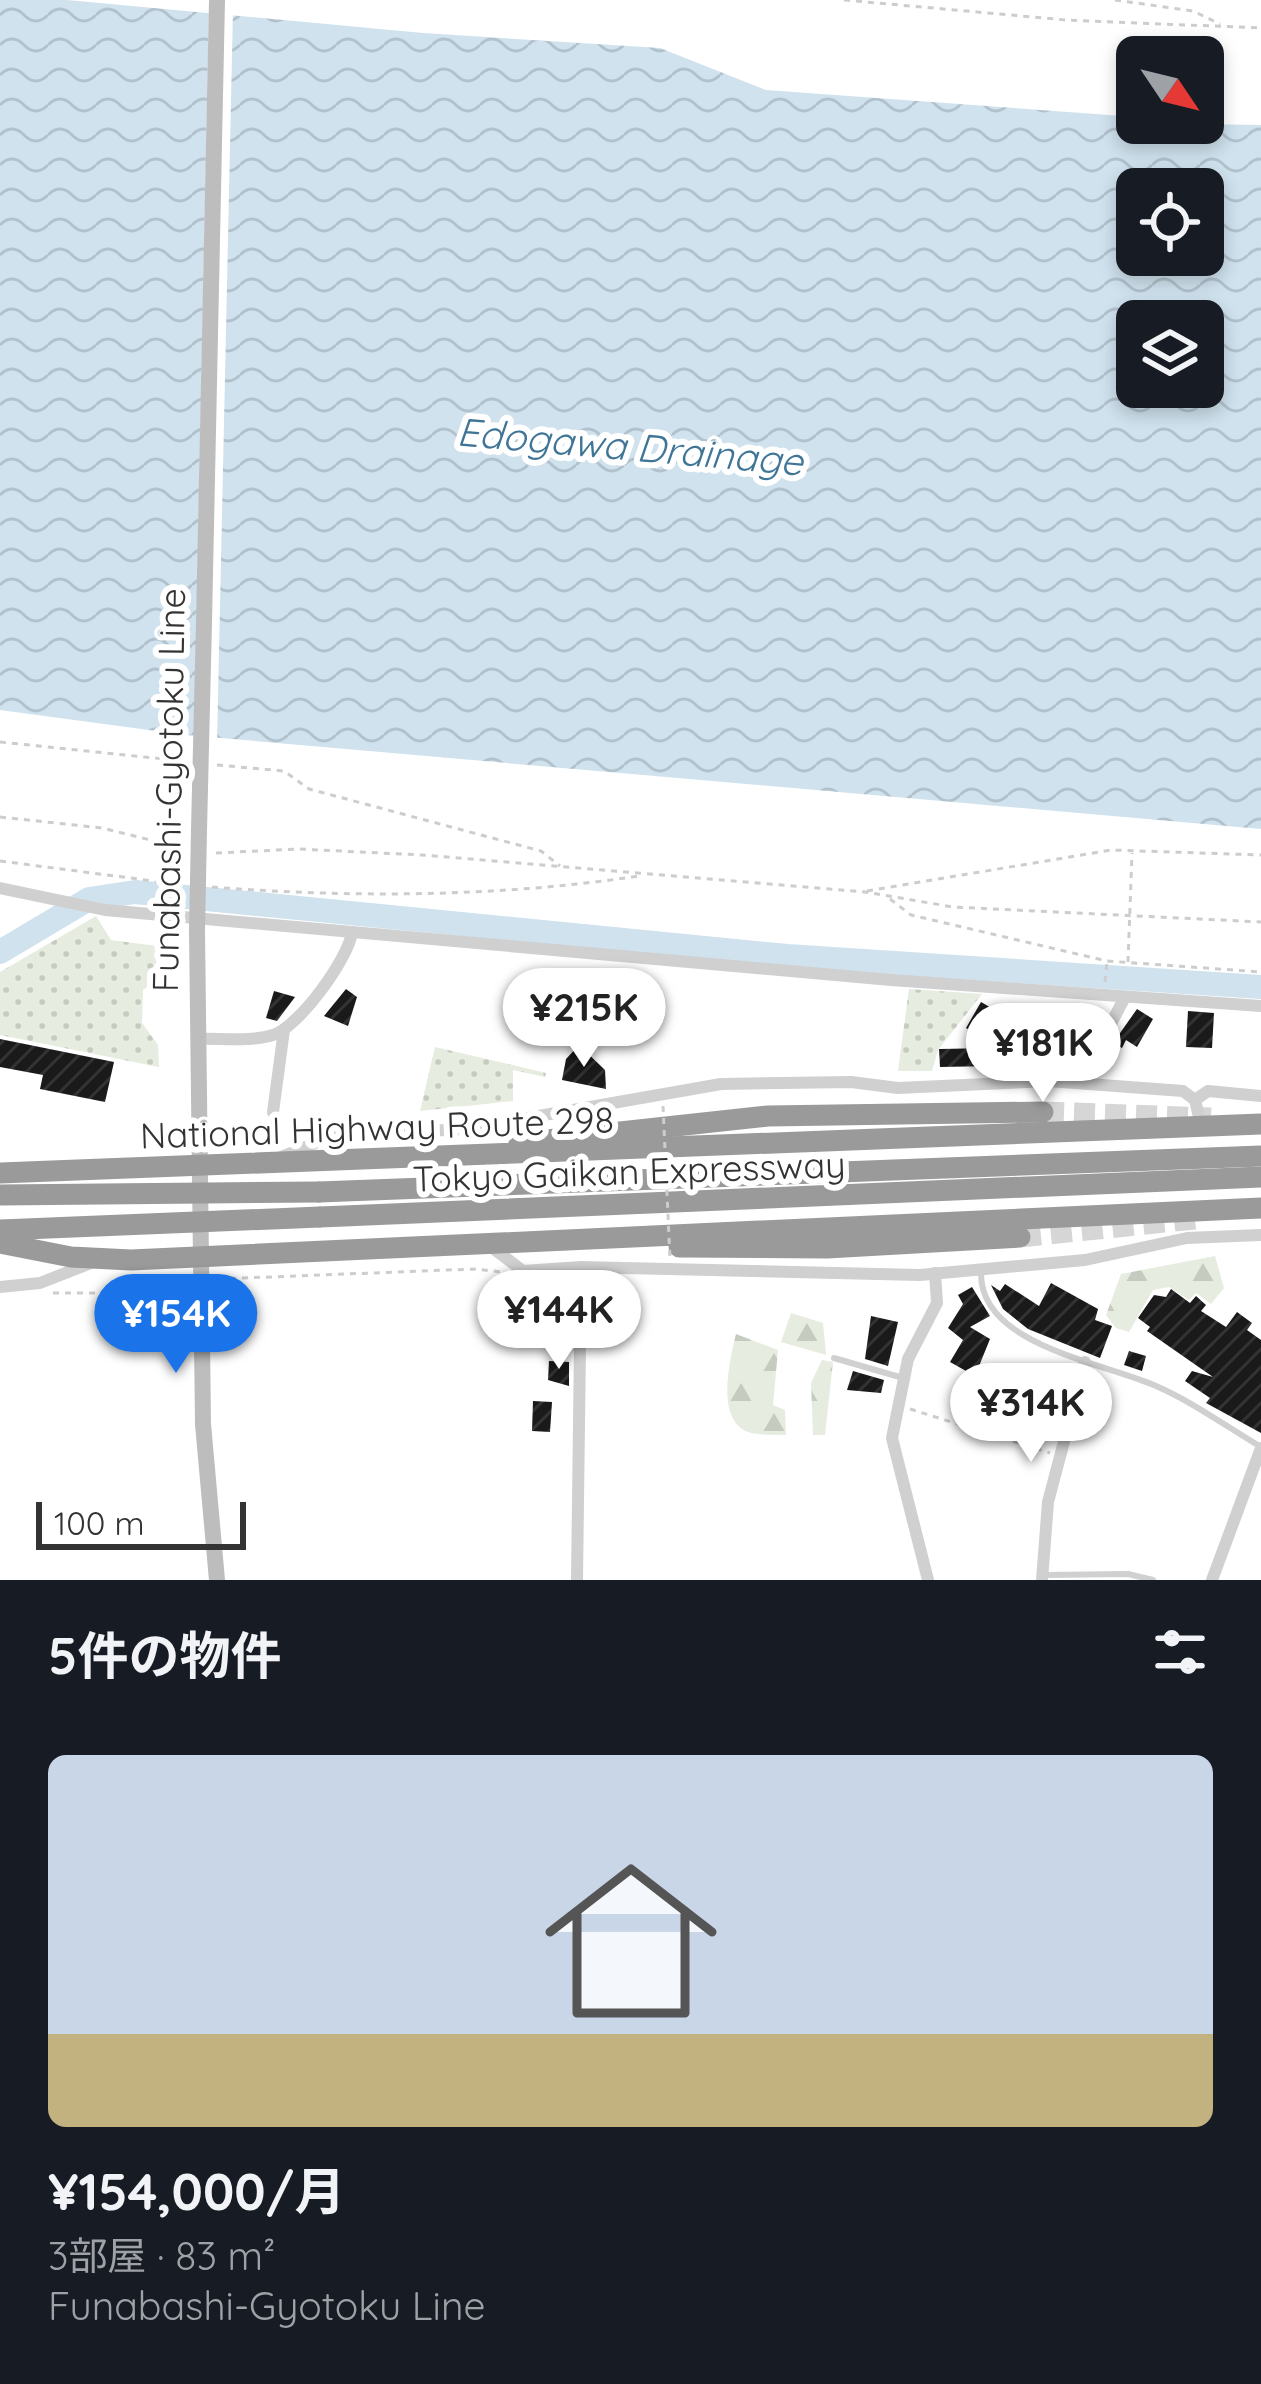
<!DOCTYPE html>
<html lang="ja">
<meta charset="utf-8">
<style>
:root{--surface:#171b24;--page:#20242c;--text:#f1f3f6;--muted:#9ea1a6;--accent:#1a73e8}
body{margin:0;font-family:Quicksand,"Noto Sans JP",sans-serif;background:var(--page);color:var(--text);height:100vh;display:flex;flex-direction:column;font-size:45px;white-space:nowrap}
*{box-sizing:border-box;margin:0}
p{font-size:39px;color:var(--muted)}
.icon{flex:none;width:66px;height:66px;fill:none;stroke:currentColor;stroke-width:2;stroke-linecap:round;stroke-linejoin:round}
.map{position:relative;height:1580px;overflow:hidden}
.side{display:flex;flex-direction:column;background:var(--surface);flex:1}
.side>*{flex:none}
.needle{width:78px;rotate:125deg}
.buttons{position:absolute;left:1116px;top:36px;display:grid;gap:24px}
.buttons a{display:grid;place-items:center;width:108px;height:108px;border-radius:18px;background:var(--surface);box-shadow:0 6px 18px #0003;font-size:60px}
.scale{position:absolute;left:36px;bottom:30px;width:210px;box-sizing:border-box;padding-left:12px;border:6px solid #333;border-top:0;font-size:33px;line-height:42px;white-space:nowrap;color:#333;-webkit-text-stroke:9px #fff;paint-order:stroke}
.price{position:absolute;translate:-50% -102px;padding:0 27px;border-radius:42px;background:#fff;color:#222;font-size:39px;line-height:78px;filter:drop-shadow(0 3px 6px #0008)}
.price::after{content:'';position:absolute;left:50%;top:72px;width:36px;height:27px;margin-left:-18px;background:inherit;clip-path:polygon(0 0,100% 0,50% 100%)}
.price.current{background:var(--accent);color:#fff}
ul{padding:0;list-style:none}
li{display:grid;align-content:center;gap:24px;height:636px;padding:0 48px}
li span{display:grid;place-items:center;height:372px;border-radius:18px;color:#555}
li>.icon{margin-inline-start:auto}
span .icon{width:216px;height:216px;fill:#fffc;stroke-width:1}
li b{font-size:51px}
h2{display:flex;justify-content:space-between;align-items:center;height:144px;padding:0 48px;font-size:51px}
.map>svg:first-child{display:block}
.green{fill:url(#green-dots)}
.forest{fill:url(#forest-firs)}
.water{fill:url(#water-waves);fill-rule:evenodd}
.pier{fill:#fff}
.lines{fill:none;stroke-linecap:round;stroke-linejoin:round}
.river{stroke:#cfe2ee;stroke-width:24}
.building{fill:url(#building-hatch)}
.highway-tunnel{stroke:#d6d6d6;stroke-width:21;stroke-dasharray:21 10;stroke-linecap:butt}
.path{stroke:#cdcdcd;stroke-width:3;stroke-dasharray:6 6;stroke-linecap:butt}
.lane{stroke:#d0d0d0;stroke-width:6}
.street{stroke:#d0d0d0;stroke-width:12}
.secondary{stroke:#bdbdbd;stroke-width:16}
.highway{stroke:#9a9a9a;stroke-width:21}
.path-bridge{stroke:#cdcdcd;stroke-width:3;stroke-dasharray:6 6;stroke-linecap:butt}
.secondary-bridge{stroke:#bdbdbd;stroke-width:16}
.highway-bridge{stroke:#9a9a9a;stroke-width:21}
.labels{text-anchor:middle;dominant-baseline:central;stroke-width:12;stroke-linejoin:round;paint-order:stroke}
.street-label{font-size:36px;fill:#333;stroke:#fff}
.water-label{font-size:39px;font-style:italic;fill:#3f7597;stroke:#fff}
</style>
<div class="map">
<svg width="1261" height="1580" viewBox="0 0 1261 1580">
<defs>
<pattern id="green-dots" width="8" height="8" patternUnits="userSpaceOnUse" patternTransform="scale(3)"><rect width="8" height="8" fill="#e6ecdf"/><path d="M2 2h.1M6 6h.1" fill="none" stroke="#c6cbc0" stroke-width="1.8" stroke-linecap="round"/></pattern>
<pattern id="forest-firs" width="22" height="20" patternUnits="userSpaceOnUse" patternTransform="scale(3)"><rect width="22" height="20" fill="#e6ecdf"/><path d="M5 1l3.5 6h-7zM16 11l3.5 6h-7z" fill="#c6cbc0"/></pattern>
<pattern id="water-waves" width="16" height="10" patternUnits="userSpaceOnUse" patternTransform="scale(3)"><rect width="16" height="10" fill="#cfe2ee"/><path d="M0 5q4-4 8 0t8 0" fill="none" stroke="#b2c2cd"/></pattern>
<pattern id="building-hatch" width="6" height="6" patternUnits="userSpaceOnUse" patternTransform="scale(3)"><rect width="6" height="6" fill="#1a1a1a"/><path d="M-1 1l2-2M0 6l6-6M5 7l2-2" fill="none" stroke="#333"/></pattern>
</defs>
<rect width="100%" height="100%" fill="#fff"/>
<!-- green -->
<g class="green">
<polygon points="96,916 111,940 157,946 156,980 143,990 142,1023 158,1045 159,1067 0,1035 0,972"/>
<polygon points="909,989 982,994 938,1050 932,1071 898,1071"/>
<polygon points="435,1047 546,1073 545,1077 513,1070 513,1101 420,1111"/>
</g>
<!-- forest -->
<g class="forest">
<polygon points="1215,1256 1224,1288 1211,1304 1196,1293 1189,1300 1169,1287 1153,1290 1129,1332 1116,1328 1106,1315 1121,1274"/>
<polygon points="791,1313 823,1323 826,1355 781,1342"/>
<path d="M736,1334L778,1350L773,1405L785,1410L786,1435C775,1434 758,1436 748,1432C715,1420 730,1359 736,1334Z"/>
<polygon points="822,1360 833,1362 825,1435 813,1435 811,1383"/>
</g>
<!-- water -->
<path class="water" d="M0,0H67L423,33L660,48L766,90L1137,117V123L1261,125V829L186,735L0,710ZM1137,189H1203V255H1137ZM1137,321H1203V387H1137Z"/>
<!-- pier -->
<polygon class="pier" points="209,7 233,9 217,744 194,742"/>
<g class="lines">
<!-- river -->
<polyline class="river" points="0,952 89,899 135,892 787,956 1261,987"/>
</g>
<!-- building -->
<g class="building">
<polygon points="580,972 614,989 591,1040 579,1034 590,1009 564,997"/>
<polygon points="346,989 357,997 348,1026 324,1016"/>
<polygon points="274,991 295,997 277,1021 266,1018"/>
<polygon points="981,1002 1036,1034 1022,1060 966,1028"/>
<polygon points="1137,1009 1153,1019 1137,1047 1126,1040 1122,1048 1113,1043"/>
<polygon points="1092,1011 1102,1018 1087,1039 1077,1033"/>
<polygon points="1188,1011 1214,1013 1212,1048 1186,1047"/>
<polygon points="0,1039 114,1062 105,1102 40,1089 43,1075 0,1067"/>
<polygon points="579,1045 605,1070 606,1089 562,1080 566,1059"/>
<polygon points="992,1048 992,1066 940,1067 939,1049"/>
<polygon points="1051,1283 1098,1309 1095,1320 1112,1326 1100,1358 1028,1329 1003,1309 991,1285 1000,1291 1005,1284 1039,1306"/>
<polygon points="972,1287 990,1316 970,1327 990,1339 975,1376 950,1362 963,1340 948,1328 963,1304 958,1295"/>
<polygon points="1171,1289 1190,1303 1196,1296 1206,1305 1201,1311 1226,1327 1237,1312 1252,1323 1247,1330 1261,1340 1261,1433 1206,1403 1210,1398 1185,1381 1192,1371 1213,1377 1147,1331 1150,1327 1138,1318 1154,1295 1166,1297"/>
<polygon points="871,1316 898,1322 888,1366 865,1359"/>
<polygon points="1129,1351 1146,1356 1142,1371 1124,1365"/>
<polygon points="549,1361 569,1362 569,1386 548,1380"/>
<polygon points="853,1371 884,1380 881,1393 847,1390"/>
<polygon points="533,1401 552,1402 550,1432 532,1431"/>
</g>
<g class="lines">
<!-- highway-tunnel -->
<g class="highway-tunnel">
<polyline points="1043,1112 1211,1118"/>
<polyline points="1020,1237 1195,1219"/>
</g>
<!-- path -->
<g class="path">
<polyline points="844,0 1066,20 1261,28"/>
<polyline points="1115,0 1193,11 1220,24"/>
<polyline points="0,742 183,761"/>
<polyline points="217,765 284,771 309,789 541,851 560,866"/>
<polyline points="0,817 102,828 183,848"/>
<polyline points="216,853 299,849 422,855 865,892 953,907 1261,922"/>
<polyline points="0,861 184,885"/>
<path d="M212,887C353,898 499,897 639,876"/>
<polyline points="867,891 1111,850 1261,855"/>
<polyline points="890,899 911,915 1107,961 1261,972"/>
<polyline points="1128,962 1132,853"/>
<polyline points="1105,982 1107,962"/>
<polyline points="218,1279 474,1269 502,1272"/>
<polyline points="53,1293 149,1293 184,1281"/>
<polyline points="910,1409 1050,1453"/>
</g>
<!-- lane -->
<g class="lane">
<path d="M981,1272C979,1345 1102,1362 1156,1386C1193,1402 1227,1427 1261,1447"/>
<polyline points="834,1358 903,1378"/>
<polyline points="1044,1575 1128,1574 1153,1580"/>
</g>
<!-- street -->
<g class="street">
<polyline points="0,888 105,910 891,980 1261,1006"/>
<path d="M197,1039C221,1038 251,1042 273,1035C299,1027 349,958 352,932"/>
<polyline points="1086,1083 1087,1069 1125,997"/>
<polyline points="1195,1100 1208,1091 1261,1096"/>
<polyline points="273,1112 284,1030"/>
<polyline points="281,1157 333,1136 465,1129 721,1084 851,1082 898,1088 1048,1081 1183,1091 1195,1100 1201,1126"/>
<polyline points="490,1246 523,1271 581,1267 920,1275 1085,1260 1187,1238 1261,1235"/>
<polyline points="0,1287 40,1283 91,1263"/>
<polyline points="577,1580 581,1267"/>
<polyline points="928,1580 892,1438 908,1359 937,1303 935,1273"/>
<polyline points="1042,1580 1048,1502 1085,1362"/>
<polyline points="1212,1580 1261,1448"/>
</g>
<!-- secondary -->
<g class="secondary">
<polyline points="204,622 217,0"/>
<polyline points="198,881 199,830"/>
<polyline points="197,931 203,1424 217,1580"/>
</g>
<!-- highway -->
<g class="highway">
<polyline points="519,1143 768,1116 1043,1112"/>
<polyline points="0,1173 1261,1124"/>
<polyline points="319,1192 1261,1156"/>
<polyline points="320,1217 1261,1177"/>
<polyline points="0,1243 71,1257 131,1260 1261,1208"/>
<polyline points="679,1247 827,1248 1020,1237"/>
</g>
<!-- path-bridge -->
<polyline class="path-bridge" points="663,1106 670,1259"/>
<!-- secondary-bridge -->
<g class="secondary-bridge">
<polyline points="199,830 204,622"/>
<polyline points="197,931 198,881"/>
</g>
<!-- highway-bridge -->
<g class="highway-bridge">
<polyline points="0,1195 319,1192"/>
<polyline points="0,1230 320,1217"/>
</g>
</g>
<g class="labels">
<!-- street labels -->
<g class="street-label">
<text transform="translate(168 790) rotate(-89)">Funabashi-Gyotoku Line</text>
<text transform="translate(377 1127) rotate(-2)">National Highway Route 298</text>
<text transform="translate(629 1171) rotate(-2)">Tokyo Gaikan Expressway</text>
</g>
<!-- water labels -->
<g class="water-label">
<text transform="translate(630 446) rotate(5)">Edogawa Drainage</text>
</g>
</g>
</svg>
<div class="buttons">
<a><svg class="needle" viewBox="-14 -14 28 28"><path d="M0-13l5 13h-10z" fill="#e53935"/><path d="M0 13l5-13h-10z" fill="#9ea1a6"/></svg></a>
<a><svg class="icon" aria-label="locate" viewBox="0 0 24 24"><circle cx="12" cy="12" r="6"/><path d="M12 2v4M12 18v4M2 12h4M18 12h4"/></svg></a>
<a><svg class="icon" aria-label="layers" viewBox="0 0 24 24"><path d="M12 4l9 5-9 5-9-5zM3 14l9 5 9-5"/></svg></a>
</div>
<div class="scale">100 m</div>
<b class="price" style="left:584px;top:1070px">¥215K</b>
<b class="price" style="left:1043px;top:1105px">¥181K</b>
<b class="price" style="left:559px;top:1372px">¥144K</b>
<b class="price current" style="left:176px;top:1376px">¥154K</b>
<b class="price" style="left:1031px;top:1465px">¥314K</b>
</div>
<section class="side">
<h2>5件の物件<svg class="icon" aria-label="filters" viewBox="0 0 24 24"><path d="M4 7h16M4 17h16"/><circle cx="9" cy="7" r="2"/><circle cx="15" cy="17" r="2"/></svg></h2>
<ul>
<li><span style="background:linear-gradient(#c9d6e8 75%,#c2b280 0)"><svg class="icon" aria-label="home" viewBox="0 0 24 24"><path d="M3 11l9-7 9 7M6 9v11h12V9"/></svg></span><div><b>¥154,000/月</b><p>3部屋 · 83 m²</p><p>Funabashi-Gyotoku Line</p></div></li>
</ul>
</section>
